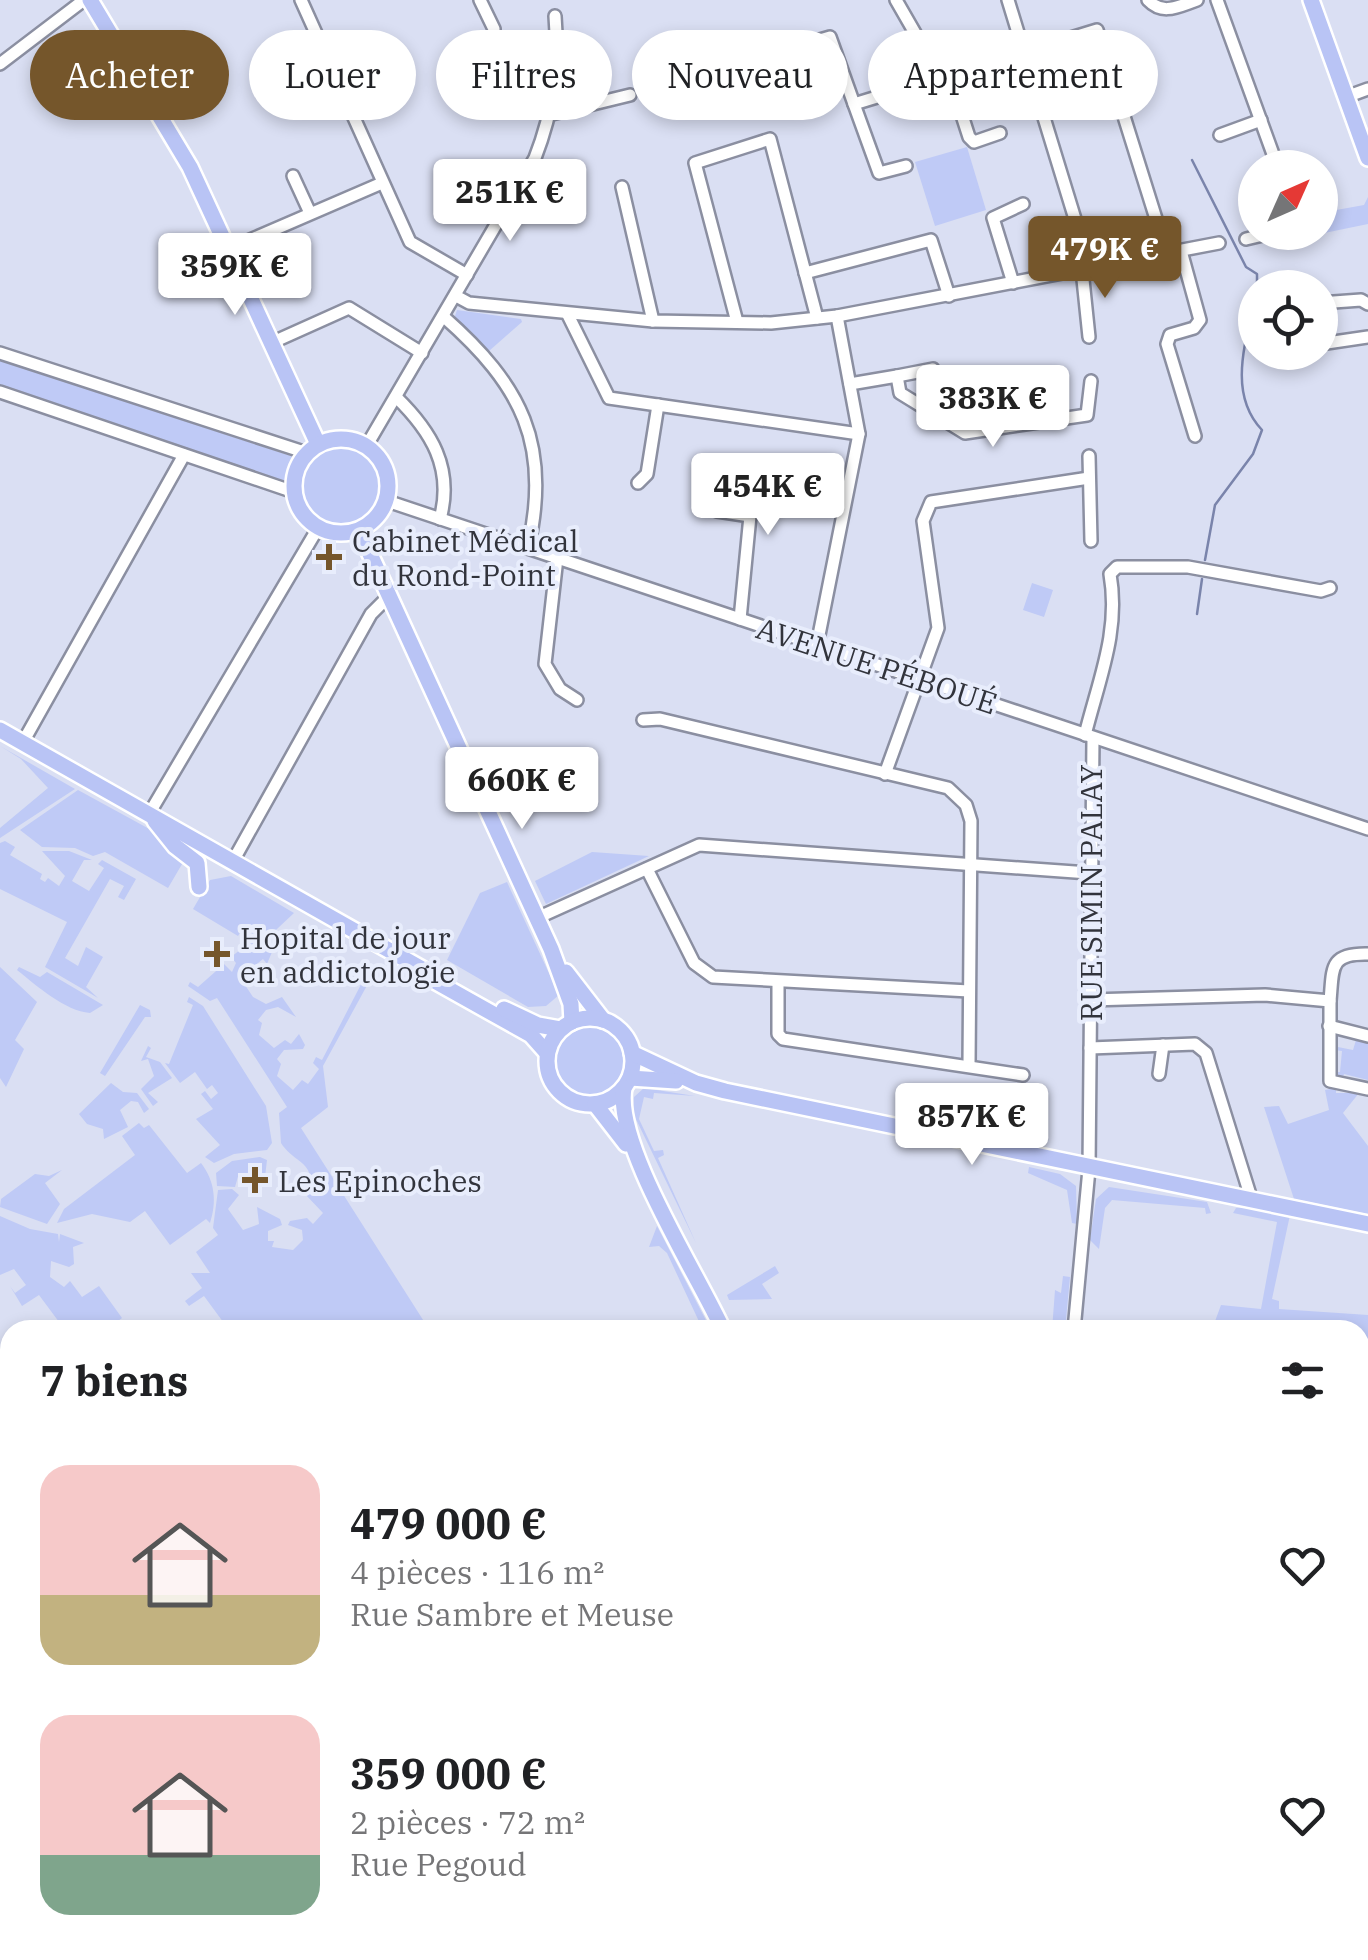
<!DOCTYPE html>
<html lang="fr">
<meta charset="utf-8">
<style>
:root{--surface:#fff;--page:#f2f2f2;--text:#202124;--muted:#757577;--accent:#75562b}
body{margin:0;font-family:"IBM Plex Serif",serif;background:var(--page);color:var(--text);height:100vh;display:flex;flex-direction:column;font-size:38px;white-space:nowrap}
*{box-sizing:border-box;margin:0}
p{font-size:32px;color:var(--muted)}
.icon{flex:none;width:55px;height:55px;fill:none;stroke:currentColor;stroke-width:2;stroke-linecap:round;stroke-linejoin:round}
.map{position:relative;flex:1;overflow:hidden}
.panel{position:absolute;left:0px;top:1320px;width:1370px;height:640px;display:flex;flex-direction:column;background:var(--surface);border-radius:30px 30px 0 0;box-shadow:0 5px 15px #0003}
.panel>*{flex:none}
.hud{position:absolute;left:30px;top:30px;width:1310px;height:90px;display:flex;gap:20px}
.needle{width:65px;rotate:45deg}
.buttons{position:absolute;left:1238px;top:150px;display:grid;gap:20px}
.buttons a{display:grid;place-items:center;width:100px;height:100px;border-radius:50%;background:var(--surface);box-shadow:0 5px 15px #0003;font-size:50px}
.price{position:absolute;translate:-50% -85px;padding:0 22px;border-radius:10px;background:#fff;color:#222;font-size:32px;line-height:65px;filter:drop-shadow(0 2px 5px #0008)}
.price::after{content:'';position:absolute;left:50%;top:60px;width:30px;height:22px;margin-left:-15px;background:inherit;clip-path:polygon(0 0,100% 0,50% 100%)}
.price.current{background:var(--accent);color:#fff}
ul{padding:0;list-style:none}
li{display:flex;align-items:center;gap:30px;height:250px;padding:0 40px}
li span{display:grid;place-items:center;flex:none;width:280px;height:200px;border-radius:30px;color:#555}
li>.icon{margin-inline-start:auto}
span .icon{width:120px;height:120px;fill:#fffc;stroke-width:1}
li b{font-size:42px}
h2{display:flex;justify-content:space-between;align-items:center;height:120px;padding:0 40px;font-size:42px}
.chip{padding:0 35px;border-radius:45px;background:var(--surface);box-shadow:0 5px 15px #0003;font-size:35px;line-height:90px}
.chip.current{background:var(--accent);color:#fff}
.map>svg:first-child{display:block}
.green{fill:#bfcaf6}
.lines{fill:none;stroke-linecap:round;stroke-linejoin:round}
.stream{stroke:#7a84ab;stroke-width:2.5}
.minor-casing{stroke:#8b8fa1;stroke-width:16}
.major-casing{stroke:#fff;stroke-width:20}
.minor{stroke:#fff;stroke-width:11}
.major{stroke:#b9c4f5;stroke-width:15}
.poi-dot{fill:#75562b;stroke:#e8edfc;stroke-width:4}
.labels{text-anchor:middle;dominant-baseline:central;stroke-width:8;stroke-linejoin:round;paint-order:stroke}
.poi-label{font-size:30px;fill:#32343c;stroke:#e8edfc;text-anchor:start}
.street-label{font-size:30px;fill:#32343c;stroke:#e8edfc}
</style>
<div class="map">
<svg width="1368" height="1960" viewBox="0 0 1368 1960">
<rect width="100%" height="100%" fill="#dadff3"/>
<!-- green -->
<g class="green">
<polygon points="967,147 986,210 935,226 915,162"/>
<polygon points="1368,197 1368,224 1305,237 1304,233 1320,232 1320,213 1364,205"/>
<polygon points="457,310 521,319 522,322 489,351 454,319"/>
<polygon points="0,360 294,457 286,484 0,388"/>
<circle cx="341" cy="488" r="42"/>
<polygon points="1032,583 1053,590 1044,617 1023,610"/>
<polygon points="0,746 75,789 0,838 0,828 48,788 21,759"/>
<polygon points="78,790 153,831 185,859 168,888 105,852 93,856 75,848 42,847 20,830"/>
<polygon points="5,841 15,847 10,855 42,874 40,879 45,882 48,878 59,886 65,876 42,851 69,851 92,860 84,860 72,881 89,891 104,868 98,864 102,860 136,879 124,900 118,897 124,886 110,879 65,958 78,966 86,947 103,957 86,987 98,998 45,967 67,922 0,889 0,843"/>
<polygon points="592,852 649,856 546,904 535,881"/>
<path d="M231,876L294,913L260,945L272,952L267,964L263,959L248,971L245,985L253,997L266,1004L282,997L296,1017L278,1007L266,1010L258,1020L262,1023L259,1035L274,1048L285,1040L291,1044L299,1034L305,1045L303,1049L284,1050L277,1059L281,1064L277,1076L293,1090L302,1080L308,1084L319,1069L313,1063L316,1057L322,1060L371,965L376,969L323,1066L328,1107L301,1128L425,1323L413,1330H229L204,1296L189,1306L185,1301L202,1288L191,1273H210L196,1252L218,1235L213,1228L218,1190L232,1189L239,1195L228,1209L243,1230L259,1224L257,1207L280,1219L282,1225L268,1231V1241H274L272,1247L293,1250L303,1240L302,1230L288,1225L290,1221L307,1218L313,1224L323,1213L305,1194C321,1163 294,1164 281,1143L279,1113L287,1107L217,998L210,1001L188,986L190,982L198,987L224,964L232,972L236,963L231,957L254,939L251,929L243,928L238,936L193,909L210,880Z"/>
<polygon points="507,882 559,995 546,1006 528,1007 447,960 480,893"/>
<polygon points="0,967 37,1002 15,1040 24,1049 6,1087 0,1078"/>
<path d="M19,967L40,977L47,972L103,1005L90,1013C65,1011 37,986 17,970Z"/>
<polygon points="189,997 203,1006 266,1106 272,1143 267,1150 234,1154 214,1163 205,1157 220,1145 196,1119 213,1109 201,1094 205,1091 211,1099 218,1093 212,1085 207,1089 195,1072 180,1083 165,1063 169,1064 193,1005 187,1002"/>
<polygon points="140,1005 150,1010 151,1017 145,1017 105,1076 100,1073"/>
<circle cx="590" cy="1061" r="35"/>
<polygon points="1356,1040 1368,1043 1368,1080 1344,1074 1342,1080 1334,1072 1340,1072 1342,1051 1335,1050 1334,1041 1338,1047 1353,1050"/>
<polygon points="148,1046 151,1048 146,1057 160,1062 172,1078 148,1093 158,1102 153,1106 141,1089 154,1076 148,1059 141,1061"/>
<polygon points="111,1083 123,1092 137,1093 149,1109 144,1113 138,1102 131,1101 120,1110 128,1127 104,1139 103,1129 87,1124 79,1114"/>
<polygon points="644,1088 695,1096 654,1093 653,1099 644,1097 639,1119 654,1151 663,1150 664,1155 658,1158 696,1243 633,1113 634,1097"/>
<polygon points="1336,1088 1336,1093 1359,1093 1343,1113 1368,1146 1368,1214 1294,1199 1264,1107 1279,1106 1288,1124 1329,1110 1325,1090"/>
<path d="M139,1123L144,1128L149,1125L187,1173L201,1163C215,1181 217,1202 210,1223L206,1219L170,1245L145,1211L130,1222L92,1214L57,1223L64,1209L135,1155L122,1136Z"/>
<polygon points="260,1157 267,1160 265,1177 239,1173 235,1187 217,1186 216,1173 232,1161"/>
<polygon points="1029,1167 1060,1174 1076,1186 1077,1224 1072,1223 1067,1190 1028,1173"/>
<polygon points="62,1170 45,1183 60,1204 47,1224 0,1207 1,1199 35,1174 49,1176"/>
<polygon points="1109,1187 1207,1202 1211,1213 1206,1214 1205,1208 1112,1200 1105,1208 1099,1249 1090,1240 1096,1199"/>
<polygon points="1250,1207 1290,1215 1272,1299 1279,1301 1279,1309 1368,1315 1368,1407 1360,1406 1360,1330 1235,1330 1235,1325 1214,1324 1221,1305 1261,1309 1277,1222 1233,1213 1236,1208"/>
<polygon points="0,1216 30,1229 58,1234 59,1242 60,1234 84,1243 73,1247 74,1264 69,1267 51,1261 50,1277 64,1287 70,1281 82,1297 99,1286 122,1318 106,1330 65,1330 39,1295 22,1306 10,1286 15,1293 26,1285 14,1269 0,1275"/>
<polygon points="657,1226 711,1330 703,1330 667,1253 659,1246 649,1247"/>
<polygon points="775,1266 779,1273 762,1284 772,1299 729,1300 727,1295"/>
<polygon points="1063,1276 1070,1277 1065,1330 1052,1330 1055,1290 1061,1293"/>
<polygon points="1360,1418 1368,1418 1368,1896 1360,1877"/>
</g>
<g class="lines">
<!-- stream -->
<g class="stream">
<polyline points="1192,160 1246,267 1257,274 1257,288"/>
<path d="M1205,560L1215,505L1253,454L1262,430C1228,394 1245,344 1255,299"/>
<polyline points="1197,614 1202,579"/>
</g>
<defs>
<g id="minor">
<polyline points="301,0 410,242 467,275"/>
<polyline points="480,0 494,29"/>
<polyline points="896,0 919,40 931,80"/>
<polyline points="1008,0 1090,268"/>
<path d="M1148,0C1163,16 1179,6 1197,0"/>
<polyline points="1217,0 1278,168"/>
<polyline points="0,64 84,0"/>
<polyline points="949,75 969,137 974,142 1000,133"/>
<polyline points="644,91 830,37 854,104 1097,30 1167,254"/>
<polyline points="1346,97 1368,89"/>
<polyline points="854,104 879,173 906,166"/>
<polyline points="552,114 630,95"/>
<polyline points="1220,135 1261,120"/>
<polyline points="293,176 310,213"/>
<polyline points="622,187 653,321"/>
<polyline points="1246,239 1275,232"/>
<polyline points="229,249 382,183"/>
<polyline points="1181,251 1200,320 1194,328 1170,335 1167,344 1195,436"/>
<polyline points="1082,270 1089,337"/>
<polyline points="805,273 931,240 949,296"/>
<polyline points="1013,283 993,218 1023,204"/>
<polyline points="456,296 469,303 653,321 771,323 837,316 1219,243"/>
<polyline points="1320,303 1361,300 1368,304"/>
<polyline points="568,315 609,398 859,434"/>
<path d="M444,317C521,385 552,444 528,548"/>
<polyline points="737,322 695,163 770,139 817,318"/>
<polyline points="271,343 349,308 422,353"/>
<polyline points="1320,344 1368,337"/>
<polyline points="0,353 307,453"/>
<polyline points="897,376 933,369"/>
<polyline points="850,384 897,376 900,393 965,433 1087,415 1091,381"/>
<polyline points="0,392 294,492"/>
<path d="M396,397C431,431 454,468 440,519"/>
<polyline points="991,397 997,428"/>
<path d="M367,445L535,158C554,109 559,68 555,16"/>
<polyline points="1089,456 1091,541"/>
<polyline points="638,483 647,474 658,405"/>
<polyline points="387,501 1368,829"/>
<polyline points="717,511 750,516 740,619"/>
<polyline points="557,558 545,664 560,689 577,700"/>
<polyline points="817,645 859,434 837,316"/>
<polyline points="643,720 660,719 948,788 966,805 971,821 969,1065"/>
<path d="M1085,735C1099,679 1120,631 1110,574L1117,567H1188L1321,591L1330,588"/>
<polyline points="23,742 184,455"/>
<polyline points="885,774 938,628 923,521 931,502 1089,478"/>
<polyline points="149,814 318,528"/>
<polyline points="233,861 371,614 389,596"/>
<polyline points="647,869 694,963 713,977 969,991"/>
<polyline points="537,918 699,845 1089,873"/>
<polyline points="778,983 778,1034 783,1039 1023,1075"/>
<path d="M1090,1000L1265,995L1330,1001C1333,968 1329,953 1368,954"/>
<polyline points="1330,1001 1330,1081 1368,1089"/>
<polyline points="1329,1026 1368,1036"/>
<polyline points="1090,1048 1195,1044 1206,1053 1252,1201"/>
<polyline points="1159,1074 1163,1045"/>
<polyline points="1074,1330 1089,1169 1093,738"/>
<polyline points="1360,1414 1368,1415"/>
<polyline points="0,1737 10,1733"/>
<polyline points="0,1828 10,1824"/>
<polyline points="137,1950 144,1960"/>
<polyline points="275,1950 284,1960"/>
<polyline points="454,1950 478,1960"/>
<polyline points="578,1950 589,1960"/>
<polyline points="684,1950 717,1960"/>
<polyline points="810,1950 811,1960"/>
<polyline points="923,1950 927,1960"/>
<polyline points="1254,1950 1259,1960"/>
<polyline points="54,1960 69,1950"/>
<polyline points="247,1960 251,1950"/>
<polyline points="395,1960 429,1950"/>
<polyline points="499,1960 519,1950"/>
<polyline points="723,1960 743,1950"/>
</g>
<g id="major">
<polyline points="90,0 190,167 318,444"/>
<polyline points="1311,0 1368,158"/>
<circle cx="341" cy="486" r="47"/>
<polyline points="359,530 551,949 571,1004 572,1022"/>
<polyline points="0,730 424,970 431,979 531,1035 547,1053"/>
<polyline points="155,821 175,846 197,863 199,887"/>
<polyline points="566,972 603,1020"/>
<polyline points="504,1009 538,1025 560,1029"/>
<circle cx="590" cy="1061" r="43"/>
<polyline points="632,1053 696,1083 725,1091 1368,1224"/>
<polyline points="630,1078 676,1081"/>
<path d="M624,1088C614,1144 697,1273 723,1330"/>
<polyline points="595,1104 626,1144"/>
<polyline points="1004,1950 1009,1960"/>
</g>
</defs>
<!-- minor casing -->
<use href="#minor" class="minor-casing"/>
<!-- major casing -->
<use href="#major" class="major-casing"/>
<!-- minor -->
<use href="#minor" class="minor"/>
<!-- major -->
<use href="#major" class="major"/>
</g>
<!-- markers -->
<g class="poi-dot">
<path d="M324 542h10v10h10v10h-10v10h-10v-10h-10v-10h10z"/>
<path d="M212 939h10v10h10v10h-10v10h-10v-10h-10v-10h10z"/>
<path d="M250 1165h10v10h10v10h-10v10h-10v-10h-10v-10h10z"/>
</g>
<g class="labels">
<!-- poi labels -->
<g class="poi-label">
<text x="352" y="540">Cabinet Médical<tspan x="352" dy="34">du Rond-Point</tspan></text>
<text x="240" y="937">Hopital de jour<tspan x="240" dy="34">en addictologie</tspan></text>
<text x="278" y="1180">Les Epinoches</text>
</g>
<!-- street labels -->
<g class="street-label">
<text transform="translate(877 665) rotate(18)">AVENUE PÉBOUÉ</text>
<text transform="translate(1090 893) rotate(-90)">RUE SIMIN PALAY</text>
</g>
</g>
</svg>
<div class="buttons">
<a><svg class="needle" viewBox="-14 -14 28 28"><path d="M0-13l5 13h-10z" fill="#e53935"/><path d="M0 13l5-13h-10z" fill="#757577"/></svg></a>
<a><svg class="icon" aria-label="locate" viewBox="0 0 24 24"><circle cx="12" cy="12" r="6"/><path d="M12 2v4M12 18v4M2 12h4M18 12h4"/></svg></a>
</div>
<b class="price" style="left:510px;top:244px">251K €</b>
<b class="price current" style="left:1105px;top:301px">479K €</b>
<b class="price" style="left:235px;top:318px">359K €</b>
<b class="price" style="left:993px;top:450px">383K €</b>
<b class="price" style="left:768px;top:538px">454K €</b>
<b class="price" style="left:522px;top:832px">660K €</b>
<b class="price" style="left:972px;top:1168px">857K €</b>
<div class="hud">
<a class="chip current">Acheter</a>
<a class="chip">Louer</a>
<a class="chip">Filtres</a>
<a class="chip">Nouveau</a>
<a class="chip">Appartement</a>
</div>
<section class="panel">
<h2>7 biens<svg class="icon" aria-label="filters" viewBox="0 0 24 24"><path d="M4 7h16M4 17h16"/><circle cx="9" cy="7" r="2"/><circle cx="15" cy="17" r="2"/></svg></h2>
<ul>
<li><span style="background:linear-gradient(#f6c9c9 65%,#c2b280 0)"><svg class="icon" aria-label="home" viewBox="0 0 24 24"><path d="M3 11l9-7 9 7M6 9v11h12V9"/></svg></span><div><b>479 000 €</b><p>4 pièces · 116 m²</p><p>Rue Sambre et Meuse</p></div><svg class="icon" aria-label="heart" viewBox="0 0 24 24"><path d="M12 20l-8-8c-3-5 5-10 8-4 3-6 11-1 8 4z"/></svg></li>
<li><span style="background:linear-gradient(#f6c9c9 70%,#7fa58c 0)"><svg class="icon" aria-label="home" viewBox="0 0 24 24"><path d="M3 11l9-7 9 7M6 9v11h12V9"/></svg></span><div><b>359 000 €</b><p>2 pièces · 72 m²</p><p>Rue Pegoud</p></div><svg class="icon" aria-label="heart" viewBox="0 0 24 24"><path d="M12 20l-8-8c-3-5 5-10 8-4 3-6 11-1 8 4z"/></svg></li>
</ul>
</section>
</div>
